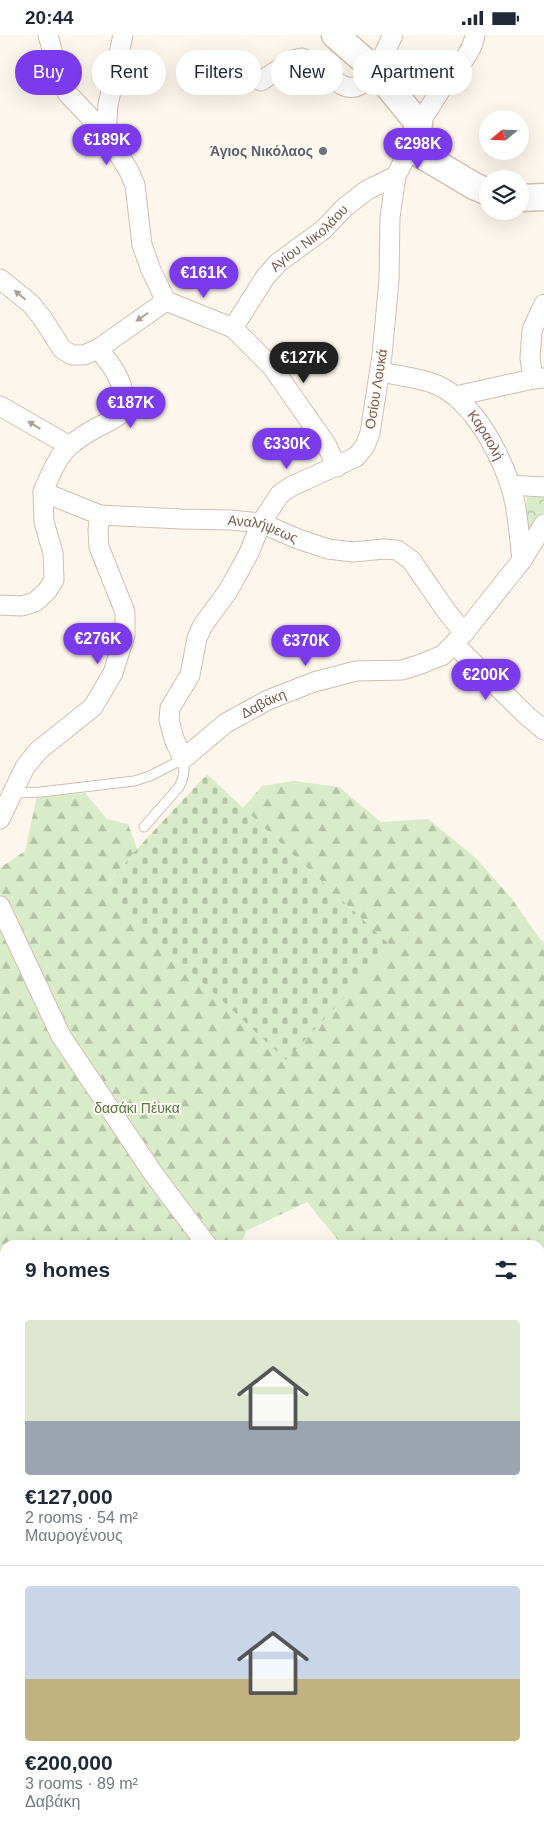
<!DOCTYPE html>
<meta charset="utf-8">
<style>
:root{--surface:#fff;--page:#f2f2f3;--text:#1f2937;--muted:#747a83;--line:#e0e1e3;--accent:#7c3aed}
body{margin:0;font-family:Arial,sans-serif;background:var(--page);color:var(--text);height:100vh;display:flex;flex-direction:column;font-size:19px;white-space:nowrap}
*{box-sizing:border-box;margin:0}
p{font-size:16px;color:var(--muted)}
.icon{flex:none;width:28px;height:28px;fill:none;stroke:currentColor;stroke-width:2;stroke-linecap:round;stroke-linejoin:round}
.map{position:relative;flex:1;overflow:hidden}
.side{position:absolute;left:0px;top:1205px;width:545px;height:600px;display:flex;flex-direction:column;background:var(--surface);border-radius:15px 15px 0 0;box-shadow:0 5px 20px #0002}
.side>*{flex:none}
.guide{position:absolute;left:15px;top:15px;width:515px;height:45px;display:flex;gap:10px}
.needle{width:32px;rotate:251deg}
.controls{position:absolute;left:479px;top:75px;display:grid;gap:10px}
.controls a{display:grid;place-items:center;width:50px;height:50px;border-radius:50%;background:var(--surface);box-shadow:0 5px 20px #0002;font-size:25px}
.price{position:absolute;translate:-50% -42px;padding:0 11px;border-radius:18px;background:var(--accent);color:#fff;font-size:16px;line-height:32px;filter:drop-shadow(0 1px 2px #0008)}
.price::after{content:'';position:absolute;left:50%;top:30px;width:15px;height:11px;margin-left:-8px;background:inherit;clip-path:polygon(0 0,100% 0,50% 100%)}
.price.current{background:#222;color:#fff}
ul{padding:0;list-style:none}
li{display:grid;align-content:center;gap:10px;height:265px;padding:0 25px}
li+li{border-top:1px solid var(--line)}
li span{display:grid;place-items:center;height:155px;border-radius:5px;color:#555}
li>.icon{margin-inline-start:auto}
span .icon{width:90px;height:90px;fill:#fffc;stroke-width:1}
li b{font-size:21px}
h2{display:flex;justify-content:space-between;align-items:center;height:60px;padding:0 25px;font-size:21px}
.pill{padding:0 18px;border-radius:22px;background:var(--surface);box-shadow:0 5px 20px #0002;font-size:18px;line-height:45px}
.pill.current{background:var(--accent);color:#fff}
.status{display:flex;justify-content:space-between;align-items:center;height:35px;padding:0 25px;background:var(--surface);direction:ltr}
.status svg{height:14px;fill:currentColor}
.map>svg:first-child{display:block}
.forest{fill:url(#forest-firs)}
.cemetery{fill:url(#cemetery-stones)}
.park{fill:url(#park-crowns)}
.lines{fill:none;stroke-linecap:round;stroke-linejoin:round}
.lane-casing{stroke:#d1beb0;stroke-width:11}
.street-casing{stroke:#d1beb0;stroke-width:21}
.secondary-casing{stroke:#d6c0b0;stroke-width:29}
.lane{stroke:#fff;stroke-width:9}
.street{stroke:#fff;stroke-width:19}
.secondary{stroke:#fff;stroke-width:26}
.oneway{fill:#af9d94}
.worship-dot{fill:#6b7280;stroke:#fffaf3;stroke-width:2}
.labels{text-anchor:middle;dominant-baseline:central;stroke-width:4;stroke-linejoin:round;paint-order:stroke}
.worship-label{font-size:14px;font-weight:bold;fill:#5b616d;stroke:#fffaf3;text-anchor:end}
.street-label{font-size:14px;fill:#7a5c4d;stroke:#fffaf3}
.park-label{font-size:14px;fill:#537a41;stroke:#fffaf3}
</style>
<div class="status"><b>20:44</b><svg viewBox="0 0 49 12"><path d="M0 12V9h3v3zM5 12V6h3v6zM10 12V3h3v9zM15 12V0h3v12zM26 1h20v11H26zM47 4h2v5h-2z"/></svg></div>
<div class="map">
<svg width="544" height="1805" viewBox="0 0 544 1805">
<defs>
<pattern id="forest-firs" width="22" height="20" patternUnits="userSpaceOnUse" patternTransform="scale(1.25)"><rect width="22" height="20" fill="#d8ecc9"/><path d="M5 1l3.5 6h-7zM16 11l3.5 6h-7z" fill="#b4c2a5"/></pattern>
<pattern id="cemetery-stones" width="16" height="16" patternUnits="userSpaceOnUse" patternTransform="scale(1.25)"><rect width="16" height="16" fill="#d8ecc9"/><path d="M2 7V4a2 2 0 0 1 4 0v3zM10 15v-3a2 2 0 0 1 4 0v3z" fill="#b4c2a5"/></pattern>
<pattern id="park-crowns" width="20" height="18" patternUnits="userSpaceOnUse" patternTransform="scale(1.25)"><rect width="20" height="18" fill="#d8ecc9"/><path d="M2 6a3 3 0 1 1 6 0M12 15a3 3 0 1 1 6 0" fill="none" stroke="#b4c2a5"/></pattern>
</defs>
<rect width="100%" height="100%" fill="#fdf6ec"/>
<!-- forest -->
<g class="forest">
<polygon points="294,746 339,752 381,787 428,784 476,823 512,864 540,904 544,907 544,1284 540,1284 540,1210 342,1210 307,1167 246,1196 241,1210 5,1210 5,1492 0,1487 0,833 25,816 37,762 85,758 107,784 128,789 137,814 103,855 392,912 243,773 262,751"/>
<polygon points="544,1337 544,1502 540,1502 540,1343"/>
</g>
<!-- cemetery -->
<polygon class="cemetery" points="207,739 392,912 286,1025 103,855 137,814"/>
<!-- park -->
<polygon class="park" points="527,455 544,459 544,477 524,510"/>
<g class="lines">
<defs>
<path id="lane" d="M14,758L41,757L134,746L150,741L183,724C185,735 184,742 179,752L144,792"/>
<g id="street">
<polyline points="48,0 60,44 68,59 106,99 129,136 135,150 142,210 151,235 166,266"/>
<path d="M261,46L293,25L302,23C317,29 329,44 344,51C368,61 385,16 393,0"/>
<path d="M419,89C427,77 434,65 442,53C453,36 472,21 475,0"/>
<polyline points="106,99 108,70 123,0"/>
<path id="s1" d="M410,113L396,141L390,182L389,245L382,320L370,398L365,411L356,422L292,451L280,459L261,488L249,518L228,556L203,590L197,603L190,640L170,673L169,685L174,704L183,724L226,688L268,665L314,647L356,636L402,635L421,629L443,620L464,598L522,525L544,489"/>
<path id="s2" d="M0,244L31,269L43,284L62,314L72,320H84L98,314L166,266L233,293L266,241L279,227L323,195L344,173L367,155L396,141"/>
<polyline points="544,269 532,295 530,323 533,344 544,343"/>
<polyline points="233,293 272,332 326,409 337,432"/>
<path id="s3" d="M380,337C396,340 413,342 429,347C469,359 497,412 510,449C518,473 519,500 522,525"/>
<polyline points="456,361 533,344"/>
<polyline points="0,371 68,410"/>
<polyline points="510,450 544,452"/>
<path d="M43,457C57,422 63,411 96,393C107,387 117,384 125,375C126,350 114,332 98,314"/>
<path id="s4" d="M0,570L22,571L35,567L47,556L54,545L53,518L44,487L43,457L100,480L181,484L231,485L261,488L298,504L328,514L353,517L384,514L397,515L411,525L447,577L464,598"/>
<polyline points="454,609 525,679 544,695"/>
<polyline points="0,784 25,732 38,716 93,672 113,638 125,600 125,577 99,512 98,495 100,480"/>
<polyline points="0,871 61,1001 155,1141 207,1210"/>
<polyline points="522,1800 524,1805"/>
</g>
<g id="secondary">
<polyline points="335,0 375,35 419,89 410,113 474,151 488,157"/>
<polyline points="520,163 544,162"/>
</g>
</defs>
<!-- lane casing -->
<use href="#lane" class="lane-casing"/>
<!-- street casing -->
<use href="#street" class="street-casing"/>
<!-- secondary casing -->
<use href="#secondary" class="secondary-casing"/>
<!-- lane -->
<use href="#lane" class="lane"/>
<!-- street -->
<use href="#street" class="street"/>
<!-- secondary -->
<use href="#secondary" class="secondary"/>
</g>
<!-- one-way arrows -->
<defs><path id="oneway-solid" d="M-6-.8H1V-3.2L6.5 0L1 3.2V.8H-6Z" transform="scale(1.25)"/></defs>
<g class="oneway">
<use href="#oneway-solid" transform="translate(20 260) rotate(-140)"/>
<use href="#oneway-solid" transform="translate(142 282) rotate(145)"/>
<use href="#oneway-solid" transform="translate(34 390) rotate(-149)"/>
</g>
<!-- markers -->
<circle class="worship-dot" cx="323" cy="116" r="5"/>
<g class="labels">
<!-- worship labels -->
<g class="worship-label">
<text x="313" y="116">Άγιος Νικόλαος</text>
</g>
<!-- street labels -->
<g class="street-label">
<text stroke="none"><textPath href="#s2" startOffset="408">Αγίου Νικολάου</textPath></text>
<text transform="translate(376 354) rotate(-81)">Οσίου Λουκά</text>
<text stroke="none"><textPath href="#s3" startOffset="130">Καραολή</textPath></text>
<text stroke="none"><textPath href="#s4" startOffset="380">Αναλήψεως</textPath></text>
<text stroke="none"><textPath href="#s1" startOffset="798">Δαβάκη</textPath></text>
</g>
<!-- park labels -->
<g class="park-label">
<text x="137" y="1073">δασάκι Πέυκα</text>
</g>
</g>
</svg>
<div class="controls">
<a><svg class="needle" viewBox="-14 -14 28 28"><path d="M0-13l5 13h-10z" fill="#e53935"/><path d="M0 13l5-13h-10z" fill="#747a83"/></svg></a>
<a><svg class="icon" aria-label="layers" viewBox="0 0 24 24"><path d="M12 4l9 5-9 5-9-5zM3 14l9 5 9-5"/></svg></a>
</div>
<b class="price" style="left:107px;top:131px">€189K</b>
<b class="price" style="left:418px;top:135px">€298K</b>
<b class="price" style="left:204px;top:264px">€161K</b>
<b class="price current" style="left:304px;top:349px">€127K</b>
<b class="price" style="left:131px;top:394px">€187K</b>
<b class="price" style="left:287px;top:435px">€330K</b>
<b class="price" style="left:98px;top:630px">€276K</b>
<b class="price" style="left:306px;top:632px">€370K</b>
<b class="price" style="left:486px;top:666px">€200K</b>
<div class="guide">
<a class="pill current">Buy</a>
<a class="pill">Rent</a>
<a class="pill">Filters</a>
<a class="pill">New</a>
<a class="pill">Apartment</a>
</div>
<section class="side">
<h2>9 homes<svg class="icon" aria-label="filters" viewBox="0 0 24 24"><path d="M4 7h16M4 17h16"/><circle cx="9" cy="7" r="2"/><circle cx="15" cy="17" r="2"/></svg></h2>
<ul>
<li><span style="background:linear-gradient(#dfe7d0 65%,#9aa5b1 0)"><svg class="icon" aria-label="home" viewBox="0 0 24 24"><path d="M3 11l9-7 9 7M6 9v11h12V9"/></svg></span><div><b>€127,000</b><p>2 rooms · 54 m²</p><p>Μαυρογένους</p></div></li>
<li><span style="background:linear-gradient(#c9d6e8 60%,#c2b280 0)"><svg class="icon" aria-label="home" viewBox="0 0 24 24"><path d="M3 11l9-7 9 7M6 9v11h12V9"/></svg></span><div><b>€200,000</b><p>3 rooms · 89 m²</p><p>Δαβάκη</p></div></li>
</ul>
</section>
</div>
